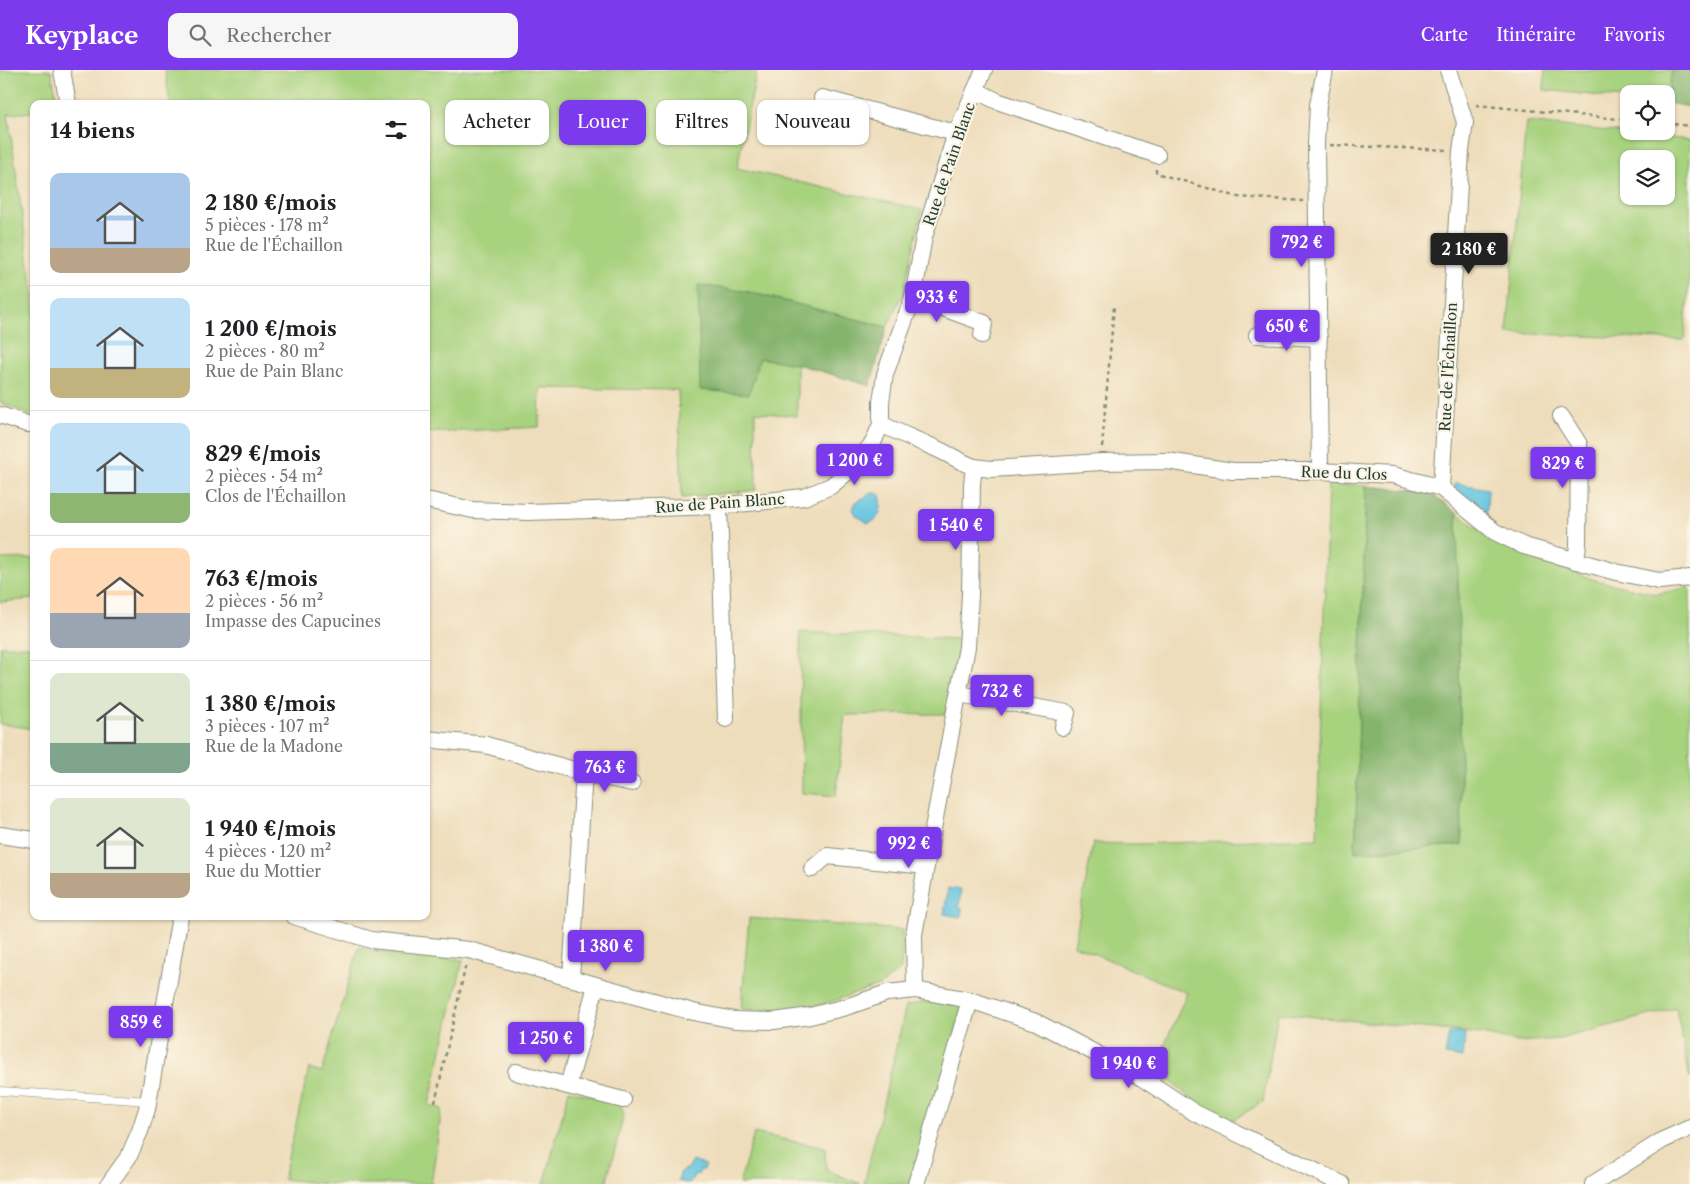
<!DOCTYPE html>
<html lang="fr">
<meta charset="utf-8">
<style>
:root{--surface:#fff;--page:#f6f6f6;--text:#202124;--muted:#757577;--line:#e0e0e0;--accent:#7c3aed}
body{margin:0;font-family:"Libre Caslon Text",serif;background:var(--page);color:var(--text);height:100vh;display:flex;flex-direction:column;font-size:19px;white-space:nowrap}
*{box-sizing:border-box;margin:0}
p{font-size:16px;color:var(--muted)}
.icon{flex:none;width:28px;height:28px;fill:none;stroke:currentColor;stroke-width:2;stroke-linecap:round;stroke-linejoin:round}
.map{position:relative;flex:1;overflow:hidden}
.panel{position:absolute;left:30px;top:30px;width:400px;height:820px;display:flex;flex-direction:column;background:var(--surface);border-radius:10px;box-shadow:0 1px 4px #0004}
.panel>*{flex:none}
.guide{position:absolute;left:445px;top:30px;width:475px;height:45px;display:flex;gap:10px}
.buttons{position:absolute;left:1620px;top:15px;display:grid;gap:10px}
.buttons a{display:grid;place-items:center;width:55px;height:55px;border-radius:10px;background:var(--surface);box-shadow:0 1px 4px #0004;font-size:25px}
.price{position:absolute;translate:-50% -42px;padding:0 11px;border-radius:5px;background:var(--accent);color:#fff;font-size:16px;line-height:32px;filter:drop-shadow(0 1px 2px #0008)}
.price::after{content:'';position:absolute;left:50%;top:30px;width:15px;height:11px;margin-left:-8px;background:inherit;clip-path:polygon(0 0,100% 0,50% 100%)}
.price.current{background:#222;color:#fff}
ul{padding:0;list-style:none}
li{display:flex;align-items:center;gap:15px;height:125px;padding:0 20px}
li+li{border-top:1px solid var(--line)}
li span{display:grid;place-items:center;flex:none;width:140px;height:100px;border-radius:10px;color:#555}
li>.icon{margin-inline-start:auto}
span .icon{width:60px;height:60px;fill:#fffc;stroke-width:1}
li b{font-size:21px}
h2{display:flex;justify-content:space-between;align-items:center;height:60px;padding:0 20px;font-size:21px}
.chip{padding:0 18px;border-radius:10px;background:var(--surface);box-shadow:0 1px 4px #0004;font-size:18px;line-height:45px}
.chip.current{background:var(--accent);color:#fff}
header{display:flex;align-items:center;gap:30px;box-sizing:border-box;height:70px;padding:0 25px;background:var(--accent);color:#fff}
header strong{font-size:24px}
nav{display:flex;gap:28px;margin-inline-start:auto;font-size:18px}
.search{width:350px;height:45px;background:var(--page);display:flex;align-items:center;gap:12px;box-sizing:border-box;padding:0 18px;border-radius:10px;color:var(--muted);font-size:19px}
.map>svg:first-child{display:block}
.green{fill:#a7d27e;stroke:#638859;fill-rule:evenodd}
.forest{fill:#85b46d;stroke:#527850}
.water{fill:#63c4e1;stroke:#41808a}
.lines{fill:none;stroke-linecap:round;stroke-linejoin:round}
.lane-casing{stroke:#868d78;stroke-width:9}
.street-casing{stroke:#868d78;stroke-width:18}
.path{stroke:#868d78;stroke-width:2.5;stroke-dasharray:4 4;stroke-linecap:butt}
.lane{stroke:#fff;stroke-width:8}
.street{stroke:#fff;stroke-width:16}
.labels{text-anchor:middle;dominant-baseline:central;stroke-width:4.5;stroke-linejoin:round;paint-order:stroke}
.street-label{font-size:15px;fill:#1f3d34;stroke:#fcf5e5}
</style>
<header>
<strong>Keyplace</strong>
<div class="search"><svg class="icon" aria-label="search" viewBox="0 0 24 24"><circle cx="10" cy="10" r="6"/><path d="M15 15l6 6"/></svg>Rechercher</div>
<nav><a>Carte</a><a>Itinéraire</a><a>Favoris</a></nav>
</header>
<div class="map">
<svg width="1690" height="1114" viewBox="0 0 1690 1114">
<rect width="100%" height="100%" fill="#fcf5e5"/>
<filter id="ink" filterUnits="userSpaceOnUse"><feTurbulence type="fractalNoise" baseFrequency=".02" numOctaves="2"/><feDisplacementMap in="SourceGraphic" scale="10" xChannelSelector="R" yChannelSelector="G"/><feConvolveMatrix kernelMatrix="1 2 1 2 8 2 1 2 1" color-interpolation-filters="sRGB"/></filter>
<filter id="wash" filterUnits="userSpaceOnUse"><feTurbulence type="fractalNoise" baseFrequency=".0096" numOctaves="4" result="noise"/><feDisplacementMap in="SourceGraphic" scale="20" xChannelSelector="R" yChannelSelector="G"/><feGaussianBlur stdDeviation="1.12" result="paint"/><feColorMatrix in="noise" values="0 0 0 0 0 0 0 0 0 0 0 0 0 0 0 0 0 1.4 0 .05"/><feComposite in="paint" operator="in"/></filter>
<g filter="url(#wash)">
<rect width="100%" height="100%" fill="#edb"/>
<!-- green -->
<g class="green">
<polygon points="0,0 51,0 58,34 34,34 34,42 8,44 32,215 34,216 34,345 29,345 0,332"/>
<polygon points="165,0 757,0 737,98 922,140 904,221 887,257 745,221 760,288 797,294 797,346 755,342 756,420 682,428 678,320 540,318 539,357 426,363 426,34 170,34"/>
<polygon points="1545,0 1672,0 1667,33 1666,24 1629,24 1629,29 1544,20"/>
<path d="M1526,52L1690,70V204L1684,270L1507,263ZM1629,89H1666V126H1629Z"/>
<polygon points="1328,413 1366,416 1355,782 1462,775 1457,443 1498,474 1595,510 1656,524 1690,517 1690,1009 1676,938 1560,969 1518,972 1482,964 1278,943 1263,1032 1233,1050 1201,1038 1155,997 1187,923 1074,875 1093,773 1136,774 1317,768"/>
<polygon points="34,488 34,529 0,532 0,489"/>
<polygon points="800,562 961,569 946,644 845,645 836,726 802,723"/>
<polygon points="0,576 34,576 34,659 0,654"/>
<polygon points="749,848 903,860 901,899 881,915 830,932 789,942 741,939"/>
<polygon points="359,877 372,881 463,890 429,1035 442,1039 431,1114 328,1114 283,1109 309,998 322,1002"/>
<polygon points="925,932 963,935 915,1114 864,1114 906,936"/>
<polygon points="569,1020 620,1034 624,1044 606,1114 544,1114"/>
<polygon points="754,1063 825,1078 826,1100 861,1114 739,1114"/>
</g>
<!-- forest -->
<g class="forest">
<polygon points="1672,0 1690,0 1690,37 1667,33"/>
<polygon points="698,215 745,221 887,257 870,316 797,294 760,288 749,324 700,320"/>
<polygon points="1366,416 1428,422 1457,443 1462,775 1355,782"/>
</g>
<!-- water -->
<g class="water">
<polygon points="1455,413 1488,419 1486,453 1454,423"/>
<path d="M872,423H876L880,425C883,436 881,451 868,453L856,445L853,439L856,432Z"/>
<polygon points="948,818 961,820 959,837 962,838 961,847 944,844"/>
<polygon points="1449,963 1465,963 1463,988 1445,985"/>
<polygon points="692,1091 705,1095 704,1100 700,1100 699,1104 694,1105 690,1114 678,1111 681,1101 689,1098"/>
</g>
</g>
<g filter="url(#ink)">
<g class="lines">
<defs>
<polyline id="lane" points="0,1021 149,1031"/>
<g id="street">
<polyline points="62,0 68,34"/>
<polyline points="975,20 997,31 1157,85"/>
<polyline points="822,28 948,61 955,66"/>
<polyline points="913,227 984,253 982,265"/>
<polyline points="1257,265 1319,268"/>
<polyline points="0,345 27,354 34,354"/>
<polyline points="1561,346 1579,374 1578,475 1576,491"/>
<path d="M881,354C897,362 912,368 928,375C944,381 958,391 974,397L972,414L970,525L967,577L926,796L914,865L915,920"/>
<polyline points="974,397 991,399 1101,392 1167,391 1233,401 1320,401 1393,405 1441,418 1495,462 1524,476 1616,502 1659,511 1690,508"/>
<polyline points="1320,401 1316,74 1318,35 1325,0"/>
<polyline points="1441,418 1461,81 1465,52 1448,0"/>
<polyline points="426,430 473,440 528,442 719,436 804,427 831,416 852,398 873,373 881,354 881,332 885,304 913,227 924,167 955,66 984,0"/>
<polyline points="719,436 726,649"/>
<polyline points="959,624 1067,643 1063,657"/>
<polyline points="426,669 486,675 584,703 571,908"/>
<polyline points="584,703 632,713"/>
<polyline points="0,765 34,770"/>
<polyline points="812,799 827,786 926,796"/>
<polyline points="294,846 371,870 469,880 693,942 735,950 774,951 810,946 846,937 887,923 915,920 970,930 1036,952 1139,1006 1195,1043 1342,1114"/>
<polyline points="596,916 568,1016 623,1030"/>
<polyline points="516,1002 568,1016"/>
<polyline points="109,1114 129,1086 140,1061 147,1039 180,846"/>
<polyline points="916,1114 970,930"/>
<polyline points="1593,1114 1663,1070 1690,1058"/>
</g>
</defs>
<!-- lane casing -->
<use href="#lane" class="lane-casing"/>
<!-- street casing -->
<use href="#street" class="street-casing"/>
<!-- path -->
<g class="path">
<polyline points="1476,35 1629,50"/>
<polyline points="1666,53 1690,56"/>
<polyline points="1330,75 1447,80"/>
<polyline points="1156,99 1156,103 1238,127 1303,131"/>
<polyline points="1102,377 1114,236"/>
<polyline points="435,1033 466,894"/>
</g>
<!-- lane -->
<use href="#lane" class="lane"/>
<!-- street -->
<use href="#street" class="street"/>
</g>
</g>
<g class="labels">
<!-- street labels -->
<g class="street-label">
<text transform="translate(949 94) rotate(-71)">Rue de Pain Blanc</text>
<text transform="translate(1448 297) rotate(-87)">Rue de l'Échaillon</text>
<text transform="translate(1344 403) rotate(2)">Rue du Clos</text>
<text transform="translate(720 433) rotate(-4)">Rue de Pain Blanc</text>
</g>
</g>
</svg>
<div class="buttons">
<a><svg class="icon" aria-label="locate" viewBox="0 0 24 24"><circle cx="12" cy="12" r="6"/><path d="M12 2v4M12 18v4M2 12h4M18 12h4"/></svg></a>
<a><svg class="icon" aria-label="layers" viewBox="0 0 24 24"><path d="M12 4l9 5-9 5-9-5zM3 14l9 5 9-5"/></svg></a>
</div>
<b class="price" style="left:1302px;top:198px">792 €</b>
<b class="price current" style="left:1469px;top:205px">2 180 €</b>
<b class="price" style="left:937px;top:253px">933 €</b>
<b class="price" style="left:1287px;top:282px">650 €</b>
<b class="price" style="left:855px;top:416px">1 200 €</b>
<b class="price" style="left:1563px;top:419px">829 €</b>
<b class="price" style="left:956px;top:481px">1 540 €</b>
<b class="price" style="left:1002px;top:647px">732 €</b>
<b class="price" style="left:605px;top:723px">763 €</b>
<b class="price" style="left:909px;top:799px">992 €</b>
<b class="price" style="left:606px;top:902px">1 380 €</b>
<b class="price" style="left:141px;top:978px">859 €</b>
<b class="price" style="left:546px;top:994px">1 250 €</b>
<b class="price" style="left:1129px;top:1019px">1 940 €</b>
<div class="guide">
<a class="chip">Acheter</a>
<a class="chip current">Louer</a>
<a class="chip">Filtres</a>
<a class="chip">Nouveau</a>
</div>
<section class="panel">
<h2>14 biens<svg class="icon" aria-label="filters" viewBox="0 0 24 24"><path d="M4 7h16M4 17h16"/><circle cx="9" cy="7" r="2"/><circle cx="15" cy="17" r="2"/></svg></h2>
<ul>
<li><span style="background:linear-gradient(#a9c7e8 75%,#b9a48a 0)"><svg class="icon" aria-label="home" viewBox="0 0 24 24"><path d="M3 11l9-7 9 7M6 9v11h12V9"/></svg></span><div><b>2 180 €/mois</b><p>5 pièces · 178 m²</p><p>Rue de l'Échaillon</p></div></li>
<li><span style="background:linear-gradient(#bfe0f5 70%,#c2b280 0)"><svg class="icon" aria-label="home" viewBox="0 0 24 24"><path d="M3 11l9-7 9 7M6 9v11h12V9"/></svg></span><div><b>1 200 €/mois</b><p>2 pièces · 80 m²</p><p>Rue de Pain Blanc</p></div></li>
<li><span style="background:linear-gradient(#bfe0f5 70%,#8fb573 0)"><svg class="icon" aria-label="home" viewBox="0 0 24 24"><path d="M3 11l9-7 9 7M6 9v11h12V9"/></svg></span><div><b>829 €/mois</b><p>2 pièces · 54 m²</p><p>Clos de l'Échaillon</p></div></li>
<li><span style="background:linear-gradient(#ffd9b3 65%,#9aa5b1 0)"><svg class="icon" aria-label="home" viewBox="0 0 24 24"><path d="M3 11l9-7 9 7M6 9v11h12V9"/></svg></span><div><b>763 €/mois</b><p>2 pièces · 56 m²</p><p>Impasse des Capucines</p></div></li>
<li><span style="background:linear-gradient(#dfe7d0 70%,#7fa58c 0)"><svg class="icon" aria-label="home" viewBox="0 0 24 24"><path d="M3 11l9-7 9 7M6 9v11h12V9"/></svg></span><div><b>1 380 €/mois</b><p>3 pièces · 107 m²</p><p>Rue de la Madone</p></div></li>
<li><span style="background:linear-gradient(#dfe7d0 75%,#b9a48a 0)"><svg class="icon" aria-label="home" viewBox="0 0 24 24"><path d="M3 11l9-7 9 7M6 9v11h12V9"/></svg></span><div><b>1 940 €/mois</b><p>4 pièces · 120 m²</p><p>Rue du Mottier</p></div></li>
</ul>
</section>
</div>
